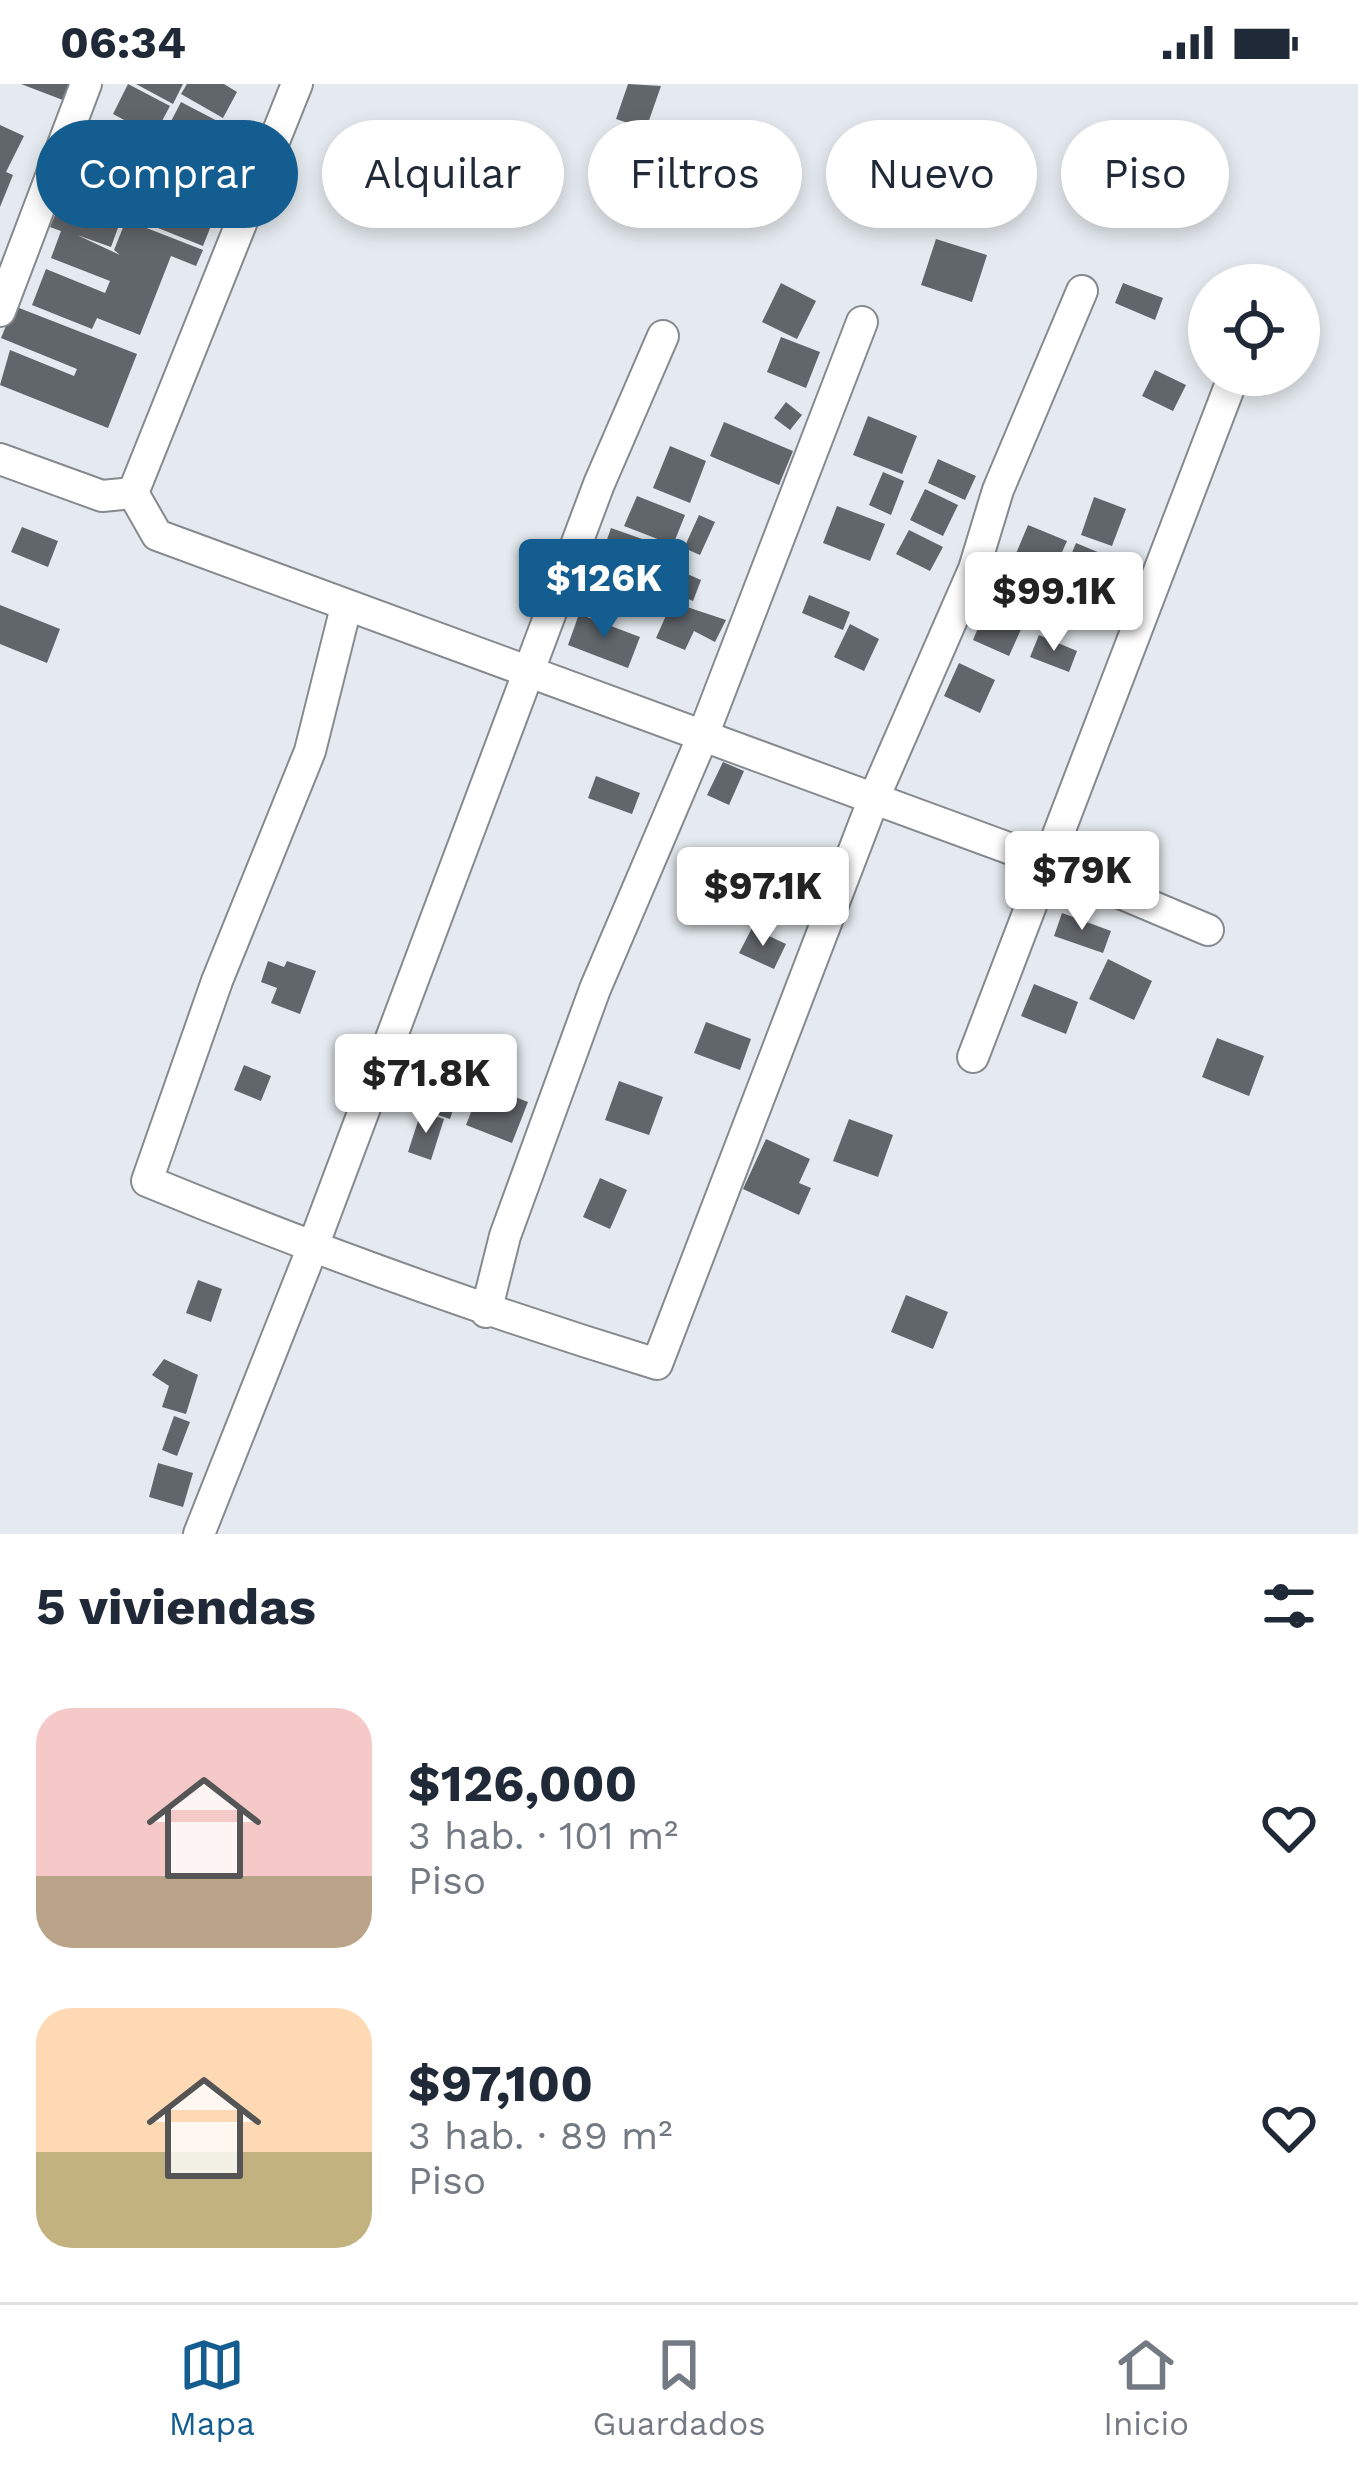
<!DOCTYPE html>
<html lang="es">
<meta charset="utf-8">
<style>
:root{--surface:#fff;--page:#f2f2f3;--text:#1f2937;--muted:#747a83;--line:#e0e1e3;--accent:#135d90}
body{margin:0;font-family:"Work Sans",sans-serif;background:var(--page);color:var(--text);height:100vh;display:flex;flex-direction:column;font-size:45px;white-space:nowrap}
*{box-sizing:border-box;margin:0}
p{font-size:39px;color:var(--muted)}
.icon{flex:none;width:66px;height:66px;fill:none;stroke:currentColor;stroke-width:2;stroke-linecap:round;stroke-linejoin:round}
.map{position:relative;height:1450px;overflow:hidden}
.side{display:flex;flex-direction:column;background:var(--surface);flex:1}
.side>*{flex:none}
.top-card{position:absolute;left:36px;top:36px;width:1287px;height:108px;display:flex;gap:24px}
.fabs{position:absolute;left:1188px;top:180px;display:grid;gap:24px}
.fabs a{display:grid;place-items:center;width:132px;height:132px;border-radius:50%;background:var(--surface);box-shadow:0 6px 18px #0003;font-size:60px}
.price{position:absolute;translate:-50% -102px;padding:0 27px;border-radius:12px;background:#fff;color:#222;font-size:39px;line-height:78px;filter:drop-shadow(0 3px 6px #0008)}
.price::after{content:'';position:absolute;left:50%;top:72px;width:36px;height:27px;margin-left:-18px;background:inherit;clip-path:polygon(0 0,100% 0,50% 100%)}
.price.current{background:var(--accent);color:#fff}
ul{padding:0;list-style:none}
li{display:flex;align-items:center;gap:36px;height:300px;padding:0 36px}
li span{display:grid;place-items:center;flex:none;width:336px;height:240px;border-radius:36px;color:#555}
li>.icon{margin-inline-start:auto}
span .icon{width:144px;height:144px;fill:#fffc;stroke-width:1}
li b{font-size:51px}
h2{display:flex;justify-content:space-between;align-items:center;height:144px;padding:0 36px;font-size:51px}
.chip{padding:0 42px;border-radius:54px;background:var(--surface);box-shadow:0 6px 18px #0003;font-size:42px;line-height:108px}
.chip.current{background:var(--accent);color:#fff}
.status{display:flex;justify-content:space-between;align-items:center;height:84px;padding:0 60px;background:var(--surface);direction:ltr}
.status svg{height:33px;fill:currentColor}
.dock{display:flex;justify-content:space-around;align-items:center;height:168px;border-top:3px solid var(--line);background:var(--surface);font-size:33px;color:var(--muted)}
.dock a{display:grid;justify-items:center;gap:6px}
.dock .current{color:var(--accent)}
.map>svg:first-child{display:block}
.building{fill:#61666b}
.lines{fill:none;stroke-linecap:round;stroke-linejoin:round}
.minor-casing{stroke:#858a8f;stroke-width:34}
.minor{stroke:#fff;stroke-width:30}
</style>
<div class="status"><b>06:34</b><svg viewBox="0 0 49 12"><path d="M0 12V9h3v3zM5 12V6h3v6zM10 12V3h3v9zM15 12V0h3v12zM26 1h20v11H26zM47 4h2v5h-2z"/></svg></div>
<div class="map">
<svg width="1358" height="1450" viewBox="0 0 1358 1450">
<rect width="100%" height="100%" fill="#e4eaef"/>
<!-- building -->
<g class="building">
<polygon points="21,0 75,0 68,18"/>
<polygon points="128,0 170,22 154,52 113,30"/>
<polygon points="136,0 183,0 173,20"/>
<polygon points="187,0 224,0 237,8 223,34 181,10"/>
<polygon points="628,0 661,2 646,45 616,35"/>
<polygon points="181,18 225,41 211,70 166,47"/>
<polygon points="115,36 158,60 139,93 218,124 203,162 123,130 111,163 77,151 120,171 114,166 126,136 203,166 196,182 171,172 140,251 97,234 92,245 32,221 46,185 105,209 110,197 51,174 61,147 50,143 58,124 83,135 90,117 66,107 81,69 139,92 96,68"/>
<polygon points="0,41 24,52 6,88 13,91 0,123"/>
<polygon points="171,61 204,80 194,107 163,96 168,81 197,92 165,73"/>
<polygon points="936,155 987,171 972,218 921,201"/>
<polygon points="781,199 816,217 797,255 762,238"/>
<polygon points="1123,199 1163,214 1155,236 1115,219"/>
<polygon points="14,222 137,270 108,344 0,301 10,266 74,292 77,285 1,254"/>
<polygon points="781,253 820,268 806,304 767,288"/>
<polygon points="1155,286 1186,301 1173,327 1142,312"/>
<polygon points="786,318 802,331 790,346 774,334"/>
<polygon points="868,332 917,352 902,390 853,371"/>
<polygon points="724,338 793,367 779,401 710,372"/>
<polygon points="670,362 706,377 690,419 653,404"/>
<polygon points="938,375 976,392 965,416 928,399"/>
<polygon points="883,388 904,397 891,431 869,421"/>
<polygon points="925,405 958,421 943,452 910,436"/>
<polygon points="637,412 685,431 673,461 624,442"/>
<polygon points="1094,413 1126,425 1112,462 1081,451"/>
<polygon points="837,422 885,440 870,477 823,459"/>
<polygon points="699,431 715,438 700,471 684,464"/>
<polygon points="1028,441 1067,457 1050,495 1012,479"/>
<polygon points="22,443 58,457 48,483 11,468"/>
<polygon points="611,444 662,462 648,500 598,481"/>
<polygon points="909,446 943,463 930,487 896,470"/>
<polygon points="1076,459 1112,474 1094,515 1059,500"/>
<polygon points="669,482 701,496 693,517 660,503"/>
<polygon points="1006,483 1052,501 1044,521 1033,516 1028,530 994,516"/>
<polygon points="809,511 850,528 843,546 802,529"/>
<polygon points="672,518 726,536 715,558 694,547 685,566 656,554"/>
<polygon points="0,521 60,545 47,579 0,560"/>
<polygon points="985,527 1022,543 1009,572 973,556"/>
<polygon points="579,530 640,553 628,584 568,561"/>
<polygon points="850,540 879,555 864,587 834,573"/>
<polygon points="1039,551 1077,567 1069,588 1030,573"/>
<polygon points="959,579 995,596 980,629 944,612"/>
<polygon points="723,678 744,687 729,721 707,711"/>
<polygon points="596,692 640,709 632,730 588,714"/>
<polygon points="1062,829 1111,847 1103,869 1054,852"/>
<polygon points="752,844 786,860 774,885 739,869"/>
<polygon points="1108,875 1152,897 1134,936 1089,915"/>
<polygon points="268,877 284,883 287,877 316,887 300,930 271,919 277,904 261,898"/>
<polygon points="1034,900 1078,918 1066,950 1021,932"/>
<polygon points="706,938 751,955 740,986 694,969"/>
<polygon points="1217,954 1264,972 1249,1012 1202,993"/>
<polygon points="402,971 464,993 450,1035 387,1013"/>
<polygon points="244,981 271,992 261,1017 234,1006"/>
<polygon points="619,997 663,1013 649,1051 605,1036"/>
<polygon points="482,1000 528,1018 512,1059 466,1041"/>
<polygon points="421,1028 444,1035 431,1076 408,1068"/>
<polygon points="849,1035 893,1051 878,1093 833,1077"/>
<polygon points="766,1055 810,1075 799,1099 811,1104 799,1131 743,1105"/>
<polygon points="600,1094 627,1106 610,1145 583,1133"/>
<polygon points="198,1196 222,1205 211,1238 186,1229"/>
<polygon points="906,1211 948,1228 933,1265 891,1248"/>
<polygon points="164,1275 198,1291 186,1330 162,1323 169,1302 152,1291"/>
<polygon points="174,1332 190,1338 177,1372 162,1366"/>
<polygon points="158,1379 193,1389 183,1423 149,1413"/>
</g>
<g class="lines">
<defs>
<g id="minor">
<polyline points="0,227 86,0"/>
<polyline points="0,375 102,412 133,409"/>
<polyline points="133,409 157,451 1049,779 1208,846"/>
<polyline points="133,409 297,0"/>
<path d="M346,523L310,667L217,897L147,1097C315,1166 483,1227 657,1280L874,714L974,485L998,406L1082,207"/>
<polyline points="973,973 1234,291"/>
<polyline points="486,1228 505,1152 595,905 702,654 862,238"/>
<polyline points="199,1450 312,1165 599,400 663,252"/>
</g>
</defs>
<!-- minor casing -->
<use href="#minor" class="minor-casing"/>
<!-- minor -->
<use href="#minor" class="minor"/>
</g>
</svg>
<div class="fabs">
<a><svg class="icon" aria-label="locate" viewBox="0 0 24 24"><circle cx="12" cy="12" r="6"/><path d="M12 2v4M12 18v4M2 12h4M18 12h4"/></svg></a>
</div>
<b class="price current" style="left:604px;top:557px">$126K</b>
<b class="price" style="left:1054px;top:570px">$99.1K</b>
<b class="price" style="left:1082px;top:849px">$79K</b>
<b class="price" style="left:763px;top:865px">$97.1K</b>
<b class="price" style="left:426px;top:1052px">$71.8K</b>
<div class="top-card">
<a class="chip current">Comprar</a>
<a class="chip">Alquilar</a>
<a class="chip">Filtros</a>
<a class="chip">Nuevo</a>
<a class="chip">Piso</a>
</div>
</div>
<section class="side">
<h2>5 viviendas<svg class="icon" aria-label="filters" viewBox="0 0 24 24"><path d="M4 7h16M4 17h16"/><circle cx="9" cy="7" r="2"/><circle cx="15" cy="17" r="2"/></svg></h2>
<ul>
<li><span style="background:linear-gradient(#f6c9c9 70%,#b9a48a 0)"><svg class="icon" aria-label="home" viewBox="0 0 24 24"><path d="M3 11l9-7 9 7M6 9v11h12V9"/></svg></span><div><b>$126,000</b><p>3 hab. · 101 m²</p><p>Piso</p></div><svg class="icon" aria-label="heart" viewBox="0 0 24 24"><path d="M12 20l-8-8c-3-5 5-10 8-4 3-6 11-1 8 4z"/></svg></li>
<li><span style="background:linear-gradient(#ffd9b3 60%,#c2b280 0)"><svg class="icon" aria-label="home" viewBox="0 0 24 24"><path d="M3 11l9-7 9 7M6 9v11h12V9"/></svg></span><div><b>$97,100</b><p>3 hab. · 89 m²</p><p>Piso</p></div><svg class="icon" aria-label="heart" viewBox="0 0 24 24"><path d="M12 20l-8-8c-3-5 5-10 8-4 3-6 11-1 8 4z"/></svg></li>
</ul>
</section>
<nav class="dock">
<a class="current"><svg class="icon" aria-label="map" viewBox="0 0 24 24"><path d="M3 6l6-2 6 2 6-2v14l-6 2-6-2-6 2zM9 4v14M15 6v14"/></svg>Mapa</a>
<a><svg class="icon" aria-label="saved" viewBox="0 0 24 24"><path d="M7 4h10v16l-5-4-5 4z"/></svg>Guardados</a>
<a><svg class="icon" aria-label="home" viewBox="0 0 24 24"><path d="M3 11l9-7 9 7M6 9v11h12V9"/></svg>Inicio</a>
</nav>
